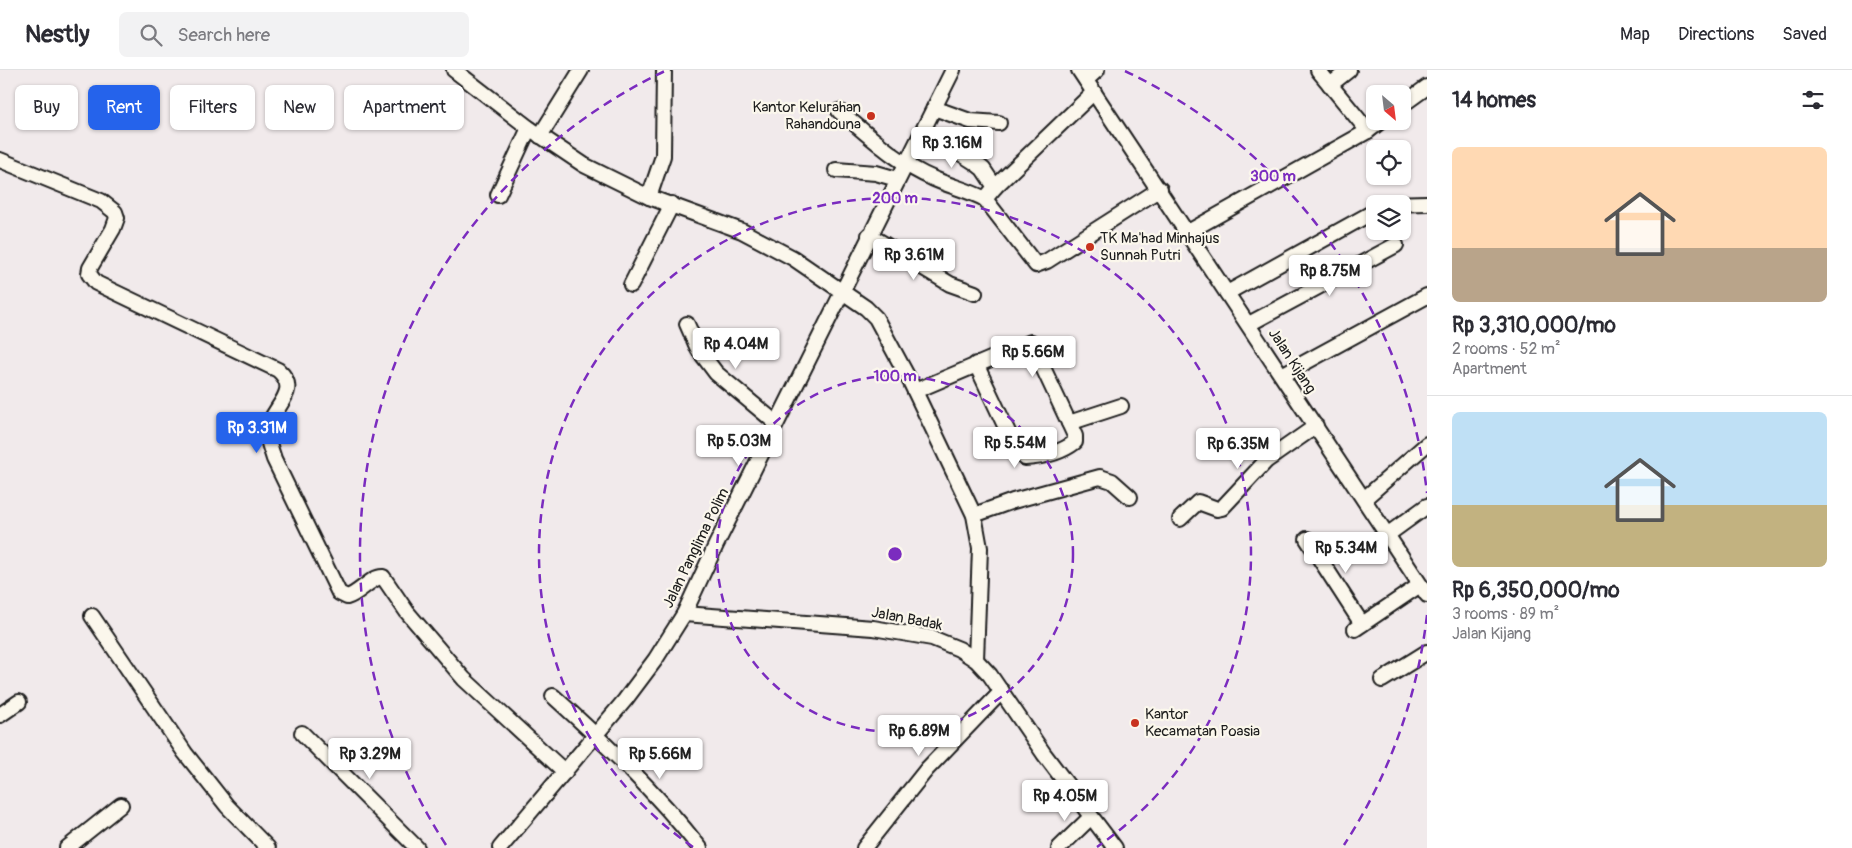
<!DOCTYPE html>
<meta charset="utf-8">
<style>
:root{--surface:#fff;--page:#f2f2f3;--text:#2b2b33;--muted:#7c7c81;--line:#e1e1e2;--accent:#2563eb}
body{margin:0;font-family:Pangolin,sans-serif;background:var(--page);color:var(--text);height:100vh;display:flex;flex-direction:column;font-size:19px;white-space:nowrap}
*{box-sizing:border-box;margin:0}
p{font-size:16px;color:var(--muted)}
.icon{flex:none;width:28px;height:28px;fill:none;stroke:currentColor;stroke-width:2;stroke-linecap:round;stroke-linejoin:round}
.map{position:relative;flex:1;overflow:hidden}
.drawer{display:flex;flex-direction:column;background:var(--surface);width:425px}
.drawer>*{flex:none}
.hud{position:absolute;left:15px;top:15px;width:475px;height:45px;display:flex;gap:10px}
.needle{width:32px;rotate:152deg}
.controls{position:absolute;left:1366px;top:15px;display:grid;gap:10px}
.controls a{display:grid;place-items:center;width:45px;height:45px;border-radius:8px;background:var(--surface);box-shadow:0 1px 4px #0004;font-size:25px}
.price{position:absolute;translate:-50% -42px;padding:0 11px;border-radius:5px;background:#fff;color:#222;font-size:16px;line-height:32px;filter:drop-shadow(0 1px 2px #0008)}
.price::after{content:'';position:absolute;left:50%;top:30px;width:15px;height:11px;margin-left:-8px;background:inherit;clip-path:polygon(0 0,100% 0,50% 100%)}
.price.current{background:var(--accent);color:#fff}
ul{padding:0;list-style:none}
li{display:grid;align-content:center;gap:10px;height:265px;padding:0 25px}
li+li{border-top:1px solid var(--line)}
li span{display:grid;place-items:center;height:155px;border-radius:8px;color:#555}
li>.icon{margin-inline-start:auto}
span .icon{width:90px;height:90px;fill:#fffc;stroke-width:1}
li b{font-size:21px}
h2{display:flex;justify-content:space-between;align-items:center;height:60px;padding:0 25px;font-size:21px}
.pill{padding:0 18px;border-radius:8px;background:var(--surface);box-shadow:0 1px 4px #0004;font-size:18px;line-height:45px}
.pill.current{background:var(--accent);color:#fff}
header{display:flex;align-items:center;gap:30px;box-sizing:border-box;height:70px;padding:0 25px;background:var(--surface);border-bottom:1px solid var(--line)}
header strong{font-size:24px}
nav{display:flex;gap:28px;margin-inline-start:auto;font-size:18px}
.search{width:350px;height:45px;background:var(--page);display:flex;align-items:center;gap:12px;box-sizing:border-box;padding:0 18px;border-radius:8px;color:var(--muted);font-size:19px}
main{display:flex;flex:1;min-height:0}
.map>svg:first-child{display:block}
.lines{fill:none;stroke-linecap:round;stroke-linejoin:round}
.minor-casing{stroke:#1c1c1c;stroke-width:18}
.minor{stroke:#fbf7ec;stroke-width:14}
.ring{fill:none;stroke:#7b2cbf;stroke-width:2.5;stroke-dasharray:9 6}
.poi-dot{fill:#c8321e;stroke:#fbf7ec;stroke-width:2}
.labels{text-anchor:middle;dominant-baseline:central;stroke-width:4.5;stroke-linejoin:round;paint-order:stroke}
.poi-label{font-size:15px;fill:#1c1c1c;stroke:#fbf7ec;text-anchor:start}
.street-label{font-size:15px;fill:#1c1c1c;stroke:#fbf7ec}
.centre{fill:#7b2cbf;stroke:#fbf7ec;stroke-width:2.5}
.ring-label{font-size:15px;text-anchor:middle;font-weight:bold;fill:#7b2cbf;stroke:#fbf7ec;stroke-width:4.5;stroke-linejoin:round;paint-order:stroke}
</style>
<header>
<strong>Nestly</strong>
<div class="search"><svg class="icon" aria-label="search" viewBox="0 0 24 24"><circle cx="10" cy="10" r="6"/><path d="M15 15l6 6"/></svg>Search here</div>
<nav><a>Map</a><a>Directions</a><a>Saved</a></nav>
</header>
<main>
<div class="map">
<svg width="1427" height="778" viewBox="0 0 1427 778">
<rect width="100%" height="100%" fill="#f1eaeb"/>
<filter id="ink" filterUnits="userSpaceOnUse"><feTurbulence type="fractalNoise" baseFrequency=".02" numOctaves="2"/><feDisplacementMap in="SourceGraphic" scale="10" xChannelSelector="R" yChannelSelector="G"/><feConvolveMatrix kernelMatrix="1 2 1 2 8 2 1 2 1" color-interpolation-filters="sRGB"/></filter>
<g filter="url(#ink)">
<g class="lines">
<defs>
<g id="minor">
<polyline points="454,0 529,58 584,95 649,127 742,161 793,188 866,238 876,248 911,313 974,445 980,478 976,590"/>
<polyline points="1079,0 1427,525"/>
<polyline points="1318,0 1368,61"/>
<polyline points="1086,10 1097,0"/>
<polyline points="1330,15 1349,0"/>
<polyline points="1402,35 1427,17"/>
<polyline points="934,38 970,51 999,53"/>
<path d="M839,41C868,64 897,93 932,108C949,116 968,120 985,129"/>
<polyline points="924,60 974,92 983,99 995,117 985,129 1036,195 1047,191 1160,119"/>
<polyline points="540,66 581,0"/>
<path d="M0,90L101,131L115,142L117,148L113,159L90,198L89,204L96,213L278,300C302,321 273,336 268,358C266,368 271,379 274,389L339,523L347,527C359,524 372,506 383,507L407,542L464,609L565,702"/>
<polyline points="836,100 876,103 897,109"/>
<polyline points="995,117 1094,22"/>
<polyline points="498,125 529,58"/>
<polyline points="649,127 663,86 664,0"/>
<polyline points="1389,134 1427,133"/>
<polyline points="1188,162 1368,61 1381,51"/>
<polyline points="869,165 950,214 975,223"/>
<polyline points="631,215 672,134"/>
<polyline points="1227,223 1375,141"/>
<polyline points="687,254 698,279 716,303 776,353"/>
<polyline points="1249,254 1396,175"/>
<path d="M976,294L1015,377L1025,388C1042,387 1061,383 1075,372V366L1069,353"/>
<polyline points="1282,305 1427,226"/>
<polyline points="915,321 1031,272 1069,353 1121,336"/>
<polyline points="1364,429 1427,374"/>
<polyline points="974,445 1013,431 1100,407 1112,411 1130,427"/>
<polyline points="1180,449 1198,432 1217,439 1222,438 1266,391 1316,356"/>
<polyline points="1387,465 1427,436"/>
<polyline points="1307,469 1362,554"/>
<polyline points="684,544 873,558 932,568 959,579 976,590 990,605 1044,684 1115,778"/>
<polyline points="92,546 185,683 227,736 268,778"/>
<polyline points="1355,559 1420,515"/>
<polyline points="1382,610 1427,582"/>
<path d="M553,626C605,673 656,722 700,778"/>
<polyline points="0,645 19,632"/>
<polyline points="302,663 417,778"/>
<polyline points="67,778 121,735"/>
<polyline points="500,778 625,630 655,590 684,544 716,475 953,0"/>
<polyline points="864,778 927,699 1002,621"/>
<polyline points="1059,778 1091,747"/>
</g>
</defs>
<!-- minor casing -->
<use href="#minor" class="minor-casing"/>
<!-- minor -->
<use href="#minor" class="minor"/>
</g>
</g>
<!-- distance rings -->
<g class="ring">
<circle cx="895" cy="484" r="178"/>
<path d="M693 777A356 356 0 1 1 1097 777"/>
<path d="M1427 545A535 535 0 0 1 1344 775M446 775A535 535 0 0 1 665 1M1125 1A535 535 0 0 1 1427 423"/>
</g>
<!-- markers -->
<g class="poi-dot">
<circle cx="871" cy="46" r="5"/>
<circle cx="1090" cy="177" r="5"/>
<circle cx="1135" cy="653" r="5"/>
</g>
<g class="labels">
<!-- poi labels -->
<g class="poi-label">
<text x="861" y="37" text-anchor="end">Kantor Kelurahan<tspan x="861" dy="17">Rahandouna</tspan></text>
<text x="1100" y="168">TK Ma'had Minhajus<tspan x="1100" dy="17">Sunnah Putri</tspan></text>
<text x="1145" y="644">Kantor<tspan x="1145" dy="17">Kecamatan Poasia</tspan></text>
</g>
<!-- street labels -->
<g class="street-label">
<text transform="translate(1292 291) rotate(57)">Jalan Kijang</text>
<text transform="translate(696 478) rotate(-64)">Jalan Panglima Polim</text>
<text transform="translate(907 549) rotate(11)">Jalan Badak</text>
</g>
</g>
<circle cx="895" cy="484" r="8" class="centre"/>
<g class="ring-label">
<text x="1273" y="111">300 m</text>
<text x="895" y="133">200 m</text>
<text x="895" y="311">100 m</text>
</g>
</svg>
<div class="controls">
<a><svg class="needle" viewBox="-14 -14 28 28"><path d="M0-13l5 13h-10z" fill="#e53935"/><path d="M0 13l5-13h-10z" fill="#7c7c81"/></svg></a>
<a><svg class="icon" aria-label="locate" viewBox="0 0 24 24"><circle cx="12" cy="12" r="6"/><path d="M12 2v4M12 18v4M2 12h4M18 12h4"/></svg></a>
<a><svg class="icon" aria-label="layers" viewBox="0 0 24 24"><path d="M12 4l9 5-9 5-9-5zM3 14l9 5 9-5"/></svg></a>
</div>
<b class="price" style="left:952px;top:99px">Rp 3.16M</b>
<b class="price" style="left:914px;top:211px">Rp 3.61M</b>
<b class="price" style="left:1330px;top:227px">Rp 8.75M</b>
<b class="price" style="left:736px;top:300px">Rp 4.04M</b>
<b class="price" style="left:1033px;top:308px">Rp 5.66M</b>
<b class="price current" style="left:257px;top:384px">Rp 3.31M</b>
<b class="price" style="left:739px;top:397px">Rp 5.03M</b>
<b class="price" style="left:1015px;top:399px">Rp 5.54M</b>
<b class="price" style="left:1238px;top:400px">Rp 6.35M</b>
<b class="price" style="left:1346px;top:504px">Rp 5.34M</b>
<b class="price" style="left:919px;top:687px">Rp 6.89M</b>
<b class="price" style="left:370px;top:710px">Rp 3.29M</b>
<b class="price" style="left:660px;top:710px">Rp 5.66M</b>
<b class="price" style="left:1065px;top:752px">Rp 4.05M</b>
<div class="hud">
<a class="pill">Buy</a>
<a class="pill current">Rent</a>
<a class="pill">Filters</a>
<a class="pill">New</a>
<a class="pill">Apartment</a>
</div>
</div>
<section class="drawer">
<h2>14 homes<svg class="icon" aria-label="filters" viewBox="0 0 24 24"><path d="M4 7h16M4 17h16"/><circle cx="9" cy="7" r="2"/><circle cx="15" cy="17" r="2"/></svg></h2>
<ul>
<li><span style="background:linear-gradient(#ffd9b3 65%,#b9a48a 0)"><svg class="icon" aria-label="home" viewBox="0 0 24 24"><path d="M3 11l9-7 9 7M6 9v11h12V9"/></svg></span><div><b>Rp 3,310,000/mo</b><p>2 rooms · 52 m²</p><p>Apartment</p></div></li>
<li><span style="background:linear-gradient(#bfe0f5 60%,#c2b280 0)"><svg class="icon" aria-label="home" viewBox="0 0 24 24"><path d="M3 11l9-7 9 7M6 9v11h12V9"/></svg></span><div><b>Rp 6,350,000/mo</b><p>3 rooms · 89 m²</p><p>Jalan Kijang</p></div></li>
</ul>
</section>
</main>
